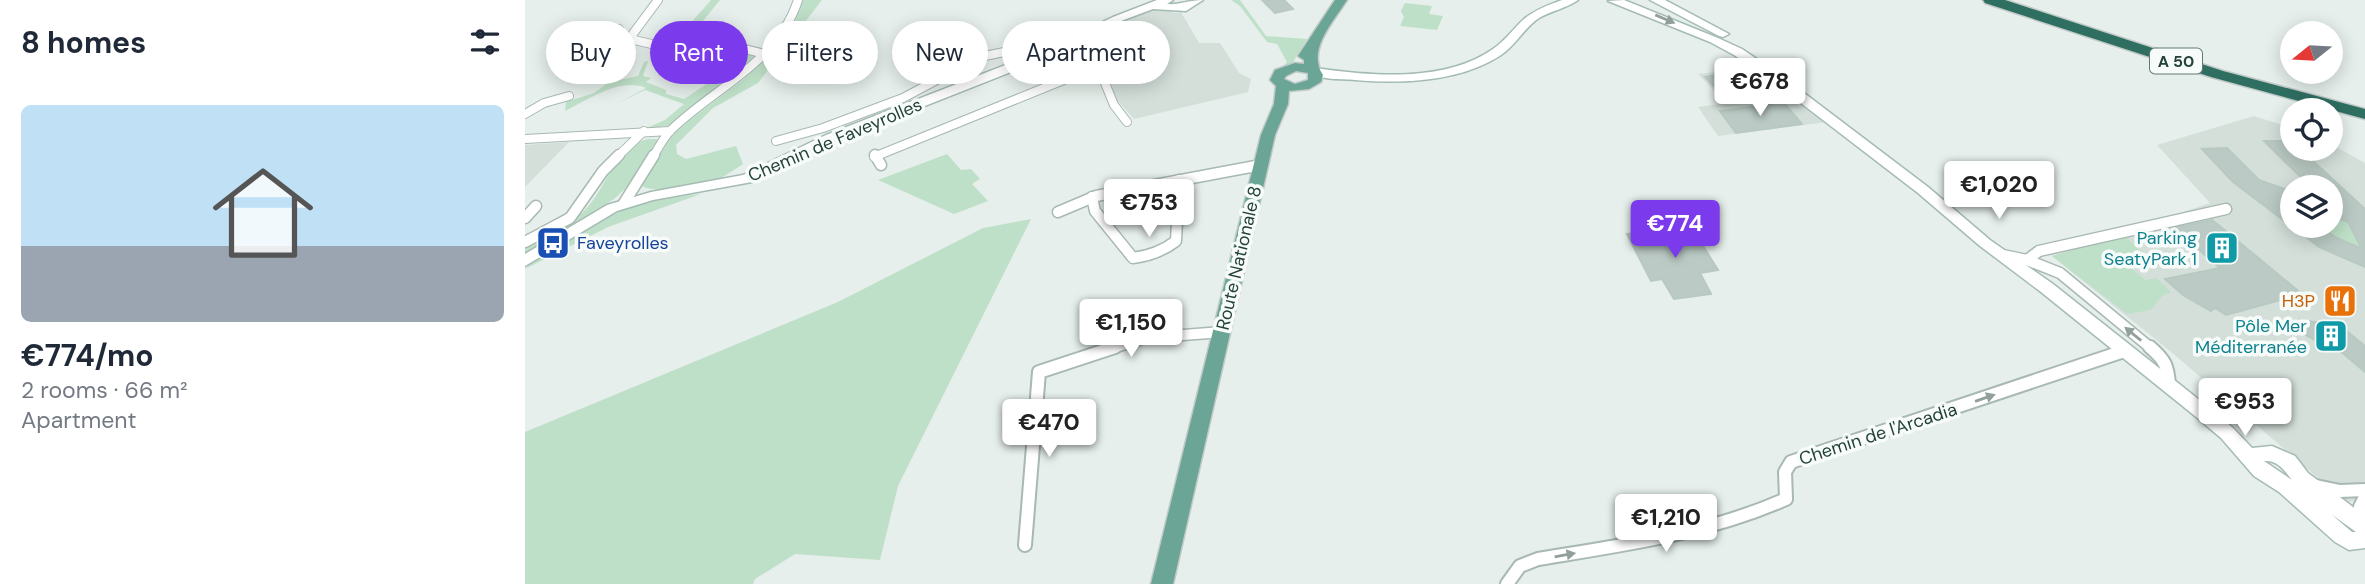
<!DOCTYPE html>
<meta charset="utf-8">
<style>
:root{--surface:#fff;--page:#f6f6f7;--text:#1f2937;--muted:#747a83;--line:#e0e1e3;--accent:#7c3aed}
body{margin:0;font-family:"DM Sans",sans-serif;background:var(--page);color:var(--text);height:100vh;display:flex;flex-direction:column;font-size:26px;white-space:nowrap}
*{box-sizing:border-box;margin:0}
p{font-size:23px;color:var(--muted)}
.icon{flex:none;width:38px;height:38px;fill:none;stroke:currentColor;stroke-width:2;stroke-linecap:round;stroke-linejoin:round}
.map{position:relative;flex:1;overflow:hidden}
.drawer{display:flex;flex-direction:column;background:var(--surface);width:525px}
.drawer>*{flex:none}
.hud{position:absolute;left:21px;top:21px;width:665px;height:63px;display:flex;gap:14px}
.needle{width:46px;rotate:252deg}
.tools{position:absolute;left:1755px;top:21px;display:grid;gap:14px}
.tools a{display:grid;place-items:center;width:63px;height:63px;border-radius:50%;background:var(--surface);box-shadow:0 4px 18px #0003;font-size:35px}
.price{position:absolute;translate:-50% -60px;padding:0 16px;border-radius:7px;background:#fff;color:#222;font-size:23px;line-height:46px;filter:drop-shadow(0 2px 4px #0008)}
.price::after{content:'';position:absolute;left:50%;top:42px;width:21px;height:16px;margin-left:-10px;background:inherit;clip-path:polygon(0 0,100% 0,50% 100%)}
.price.on{background:var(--accent);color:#fff}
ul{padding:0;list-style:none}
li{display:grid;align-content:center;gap:14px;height:371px;padding:0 21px}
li+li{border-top:2px solid var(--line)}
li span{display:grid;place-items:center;height:217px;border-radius:10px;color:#555}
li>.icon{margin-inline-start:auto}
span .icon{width:126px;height:126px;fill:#fffc;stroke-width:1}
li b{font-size:30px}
h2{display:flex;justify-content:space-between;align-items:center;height:84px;padding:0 21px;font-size:30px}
.pill{padding:0 24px;border-radius:32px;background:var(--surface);box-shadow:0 4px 18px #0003;font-size:24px;line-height:63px}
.pill.on{background:var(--accent);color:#fff}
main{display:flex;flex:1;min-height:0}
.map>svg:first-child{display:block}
.built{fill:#d4dfda;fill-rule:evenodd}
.green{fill:#bfe0c8}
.building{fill:#bbcac4;stroke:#b8c9c2;stroke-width:2}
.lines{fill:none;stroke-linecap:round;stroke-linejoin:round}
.street-far2-casing{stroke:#a8b8b2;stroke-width:10}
.street-far1-casing{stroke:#a8b8b2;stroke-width:13}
.street-casing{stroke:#a8b8b2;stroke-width:16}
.secondary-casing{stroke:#a4bbb3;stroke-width:3}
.primary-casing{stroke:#c2cac8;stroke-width:3}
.highway-casing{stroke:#c2cac8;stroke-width:3}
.street-far2{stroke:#fff;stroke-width:8}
.street-far1{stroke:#fff;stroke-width:10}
.street{stroke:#fff;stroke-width:12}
.secondary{fill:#fff;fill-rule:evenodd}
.primary{fill:#6aa596;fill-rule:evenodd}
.highway{fill:#2f6f62;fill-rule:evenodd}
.oneway{fill:#92a09c}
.labels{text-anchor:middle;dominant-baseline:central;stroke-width:7;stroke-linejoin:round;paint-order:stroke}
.shield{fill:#f7fbf9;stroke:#637a73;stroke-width:2}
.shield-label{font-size:16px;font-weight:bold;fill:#24423a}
.street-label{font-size:18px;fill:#24423a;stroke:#f7fbf9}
.culture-label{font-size:18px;fill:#0d838f;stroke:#f7fbf9;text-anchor:end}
.transit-label{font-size:18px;fill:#164399;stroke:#f7fbf9;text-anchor:start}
.food-label{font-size:18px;fill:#c56008;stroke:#f7fbf9;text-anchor:end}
</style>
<main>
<section class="drawer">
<h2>8 homes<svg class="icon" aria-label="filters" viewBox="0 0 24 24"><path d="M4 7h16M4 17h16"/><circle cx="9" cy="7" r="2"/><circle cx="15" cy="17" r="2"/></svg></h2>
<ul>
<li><span style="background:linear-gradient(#bfe0f5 65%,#9aa5b1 0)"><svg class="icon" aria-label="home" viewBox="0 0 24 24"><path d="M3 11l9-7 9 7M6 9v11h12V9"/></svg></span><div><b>€774/mo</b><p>2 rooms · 66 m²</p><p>Apartment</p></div></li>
</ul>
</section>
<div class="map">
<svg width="1840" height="584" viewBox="0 0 1840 584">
<rect width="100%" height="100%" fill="#e6efeb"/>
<!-- built -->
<g class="built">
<polygon points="639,9 650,13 656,12 674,43 695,43 714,73 726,79 723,92 609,119 592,100 567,36 612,13"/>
<polygon points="1231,67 1302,122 1193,136 1173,107 1201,103 1173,74"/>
<path d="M1729,116L1767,128L1768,149H1806V144L1840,163V500L1821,502L1645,351L1527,256L1685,203L1632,145ZM1768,187H1806V226H1768Z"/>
<polygon points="44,142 0,187 0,145"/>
</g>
<!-- green -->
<g class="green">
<polygon points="186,0 195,0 162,41 150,41"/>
<path d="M277,0H297L233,83L188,108L151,145L152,154L161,159L211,146L218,164C207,171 195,180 183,184C169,188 127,194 116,185L117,177L153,128L219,79L243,54L270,21Z"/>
<polygon points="706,0 715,0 741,36 782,39 767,64 757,67 762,62 752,44 742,42 715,6"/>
<polygon points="880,3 907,6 904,14 918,16 912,30 875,26 879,17 876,11"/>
<path d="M206,48L234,55L147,125L119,129L140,120L159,104L120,90L93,103L121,88C95,77 63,100 40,111L41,102L69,93L84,82L113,76L119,62L123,61L118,76L126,78L121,82L141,90V94L159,99L218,60L216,57L201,51Z"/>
<path d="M123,139H132L133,145L102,187L89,199L0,256V245C19,235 43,227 58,212C81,191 89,146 123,139Z"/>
<polygon points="422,154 436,170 446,169 455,179 447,184 463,201 429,214 353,180"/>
<path d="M176,194L83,227L0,269C11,259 27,250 40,242C93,208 113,201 176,194Z"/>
<polygon points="1806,216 1823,222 1837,249 1810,237 1795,226 1806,226"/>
<polygon points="506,219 373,486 355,560 270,554 230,579 228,584 0,584 0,432 313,302 458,228"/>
<polygon points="1599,235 1623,258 1601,264 1620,280 1631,278 1646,292 1637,296 1626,310 1602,314 1527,256"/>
</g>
<!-- building -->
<g class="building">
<polygon points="737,0 759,0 768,9 750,13"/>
<polygon points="1221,70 1241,89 1200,97 1180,77"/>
<polygon points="1259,103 1277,124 1211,133 1195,111"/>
<polygon points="1739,141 1768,141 1768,149 1775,149 1840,209 1840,267 1794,247 1708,182 1677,149 1702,148 1734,180 1768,192 1768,202 1757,199 1768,206 1768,226 1795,226 1810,237 1837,249 1823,222 1806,216 1806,187 1786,187"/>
<polygon points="1687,220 1697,228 1777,294 1701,315 1690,308 1686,311 1658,295 1640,279 1695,268 1649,228"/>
<polygon points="1165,225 1193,270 1175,273 1186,294 1149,299 1137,279 1126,281 1102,234"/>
<polygon points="1780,321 1813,324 1840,346 1840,372 1807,344 1803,347 1770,329"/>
</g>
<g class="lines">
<defs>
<g id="street-far2">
<polyline points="133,0 107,35 109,40 135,46 203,45 240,54"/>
<polyline points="55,58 94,29"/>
<polyline points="573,66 589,105 602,122"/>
<polyline points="0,114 19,103 44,96"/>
<polyline points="0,139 145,131"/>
<polyline points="251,141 298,128 378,98 455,57 532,41"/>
<polyline points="92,157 119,131"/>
<path d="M128,157C133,148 139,137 146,130C190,87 253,63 273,0"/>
<polyline points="349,157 573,66 559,35"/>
</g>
<g id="street-far1">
<polyline points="350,155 356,165"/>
<path d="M567,197L570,211L608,258C624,256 638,251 651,241L654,180"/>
<polyline points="99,203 129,155"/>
<polyline points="533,212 571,196 736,165"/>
<polyline points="0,218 11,206"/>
<polyline points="0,242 45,218 78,171 94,155"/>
<polyline points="1478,255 1502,260 1514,251 1701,209"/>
<polyline points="1502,260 1535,273 1627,349"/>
<polyline points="585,349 619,338 697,332"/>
</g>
<g id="street">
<path d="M1625,347C1640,360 1643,366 1644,386"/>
<polyline points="1791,486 1815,491 1840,490"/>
<polyline points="1834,522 1835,507 1840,497"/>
<polyline points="500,545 514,372 590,347"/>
<path d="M982,584L995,566L1013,559C1098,545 1182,534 1261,499L1260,472L1266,462L1599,351"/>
</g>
<g id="secondary">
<path d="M632,0H648L642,4C655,5 664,0 678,0L661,11L628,9L596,21L524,57L311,141L227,182L128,200L92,211L0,266V254L82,205L126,192L218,175L301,135L516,51L588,17Z"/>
<path d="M1037,0H1053C1042,8 1026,11 1014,18C999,28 991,45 976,55C935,82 877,84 830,80C817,79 794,80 784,72L790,68C846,76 919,83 968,49C980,41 988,29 999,19C1010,10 1023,5 1037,0Z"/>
<path d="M1099,0L1193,38L1217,49L1254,74L1403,187L1465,240L1528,284L1682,406L1708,428L1727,448L1747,446L1770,456L1783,473L1840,516V548L1824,550L1810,542L1754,492L1729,476L1696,438L1670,416L1516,292L1455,246L1393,193L1246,80L1209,55L1185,42L1083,1ZM1739,461C1753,460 1759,470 1767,480ZM1806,514L1831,532H1827Z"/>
<polygon points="1125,0 1140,0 1204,34 1198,37 1194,36"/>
</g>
<path id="primary" d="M810,0H822C809,21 781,50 798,75L796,82L784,89L764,91L763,104L750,135L648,584H626L736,135L749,104L751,86L745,80L750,70L770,63L779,64V60L773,56ZM771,71L783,73V80L770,84L759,79L761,76Z"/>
<polygon id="highway" points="1458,0 1480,0 1698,71 1840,109 1840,119 1686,77 1460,3"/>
</defs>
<!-- street-far2 casing -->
<use href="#street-far2" class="street-far2-casing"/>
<!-- street-far1 casing -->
<use href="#street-far1" class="street-far1-casing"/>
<!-- street casing -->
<use href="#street" class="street-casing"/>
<!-- secondary casing -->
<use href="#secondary" class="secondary-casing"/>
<!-- primary casing -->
<use href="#primary" class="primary-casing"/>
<!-- highway casing -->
<use href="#highway" class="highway-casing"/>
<!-- street-far2 -->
<use href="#street-far2" class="street-far2"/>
<!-- street-far1 -->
<use href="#street-far1" class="street-far1"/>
<!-- street -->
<use href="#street" class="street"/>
<!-- secondary -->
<use href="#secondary" class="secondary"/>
<!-- primary -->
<use href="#primary" class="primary"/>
<!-- highway -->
<use href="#highway" class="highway"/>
</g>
<!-- one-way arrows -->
<defs><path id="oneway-solid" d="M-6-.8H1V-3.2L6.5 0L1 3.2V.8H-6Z" transform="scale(1.75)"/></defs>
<g class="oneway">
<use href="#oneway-solid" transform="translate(1140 19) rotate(23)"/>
<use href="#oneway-solid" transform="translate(1608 334) rotate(-141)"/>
<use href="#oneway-solid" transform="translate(1460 398) rotate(-19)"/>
<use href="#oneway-solid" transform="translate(1040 555) rotate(-10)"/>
</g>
<!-- icons -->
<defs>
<symbol id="bus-square" viewBox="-11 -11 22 22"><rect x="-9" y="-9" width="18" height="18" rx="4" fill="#1a4fb4" stroke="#f7fbf9"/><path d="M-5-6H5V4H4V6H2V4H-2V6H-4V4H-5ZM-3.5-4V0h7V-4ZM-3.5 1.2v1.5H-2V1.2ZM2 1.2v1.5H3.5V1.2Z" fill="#fff"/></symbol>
<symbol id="building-square" viewBox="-11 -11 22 22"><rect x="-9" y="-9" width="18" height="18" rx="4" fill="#0f9aa8" stroke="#f7fbf9"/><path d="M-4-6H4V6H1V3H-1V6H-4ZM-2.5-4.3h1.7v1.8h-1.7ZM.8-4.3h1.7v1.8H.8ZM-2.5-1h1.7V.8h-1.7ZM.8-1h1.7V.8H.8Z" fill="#fff"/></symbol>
<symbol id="restaurant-square" viewBox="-11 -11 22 22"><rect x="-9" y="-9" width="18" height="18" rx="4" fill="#e8710a" stroke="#f7fbf9"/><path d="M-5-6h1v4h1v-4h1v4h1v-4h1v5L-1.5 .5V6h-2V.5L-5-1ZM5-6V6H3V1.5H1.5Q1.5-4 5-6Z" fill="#fff"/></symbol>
</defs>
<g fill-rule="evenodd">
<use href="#bus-square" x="9" y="224" width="38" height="38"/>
<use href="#building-square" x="1678" y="229" width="38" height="38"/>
<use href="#restaurant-square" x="1796" y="282" width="38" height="38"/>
<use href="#building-square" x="1787" y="317" width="38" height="38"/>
</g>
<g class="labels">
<!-- shield labels -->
<rect class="shield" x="1625" y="48.5" width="52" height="25" rx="5"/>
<g class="shield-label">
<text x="1651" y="61">A 50</text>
</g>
<!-- street labels -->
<g class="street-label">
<text transform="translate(310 140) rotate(-23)">Chemin de Faveyrolles</text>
<text transform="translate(714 258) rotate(-77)">Route Nationale 8</text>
<text transform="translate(1353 434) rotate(-18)">Chemin de l'Arcadia</text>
</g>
<!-- culture labels -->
<g class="culture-label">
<text x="1672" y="238">Parking<tspan x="1672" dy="21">SeatyPark 1</tspan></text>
<text x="1782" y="326">Pôle Mer<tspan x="1782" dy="21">Méditerranée</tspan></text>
</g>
<!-- transit labels -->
<g class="transit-label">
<text x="52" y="243">Faveyrolles</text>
</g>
<!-- food labels -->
<g class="food-label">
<text x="1790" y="301">H3P</text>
</g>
</g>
</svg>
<div class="tools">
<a><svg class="needle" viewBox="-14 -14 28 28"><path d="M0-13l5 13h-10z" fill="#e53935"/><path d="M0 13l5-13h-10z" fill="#747a83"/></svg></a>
<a><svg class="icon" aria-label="locate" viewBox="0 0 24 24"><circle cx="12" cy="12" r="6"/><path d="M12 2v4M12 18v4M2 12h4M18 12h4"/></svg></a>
<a><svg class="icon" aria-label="layers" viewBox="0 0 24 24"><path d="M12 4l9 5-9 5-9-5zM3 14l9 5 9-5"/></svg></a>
</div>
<b class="price" style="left:1235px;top:118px">€678</b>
<b class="price" style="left:1474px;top:221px">€1,020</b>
<b class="price" style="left:624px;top:239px">€753</b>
<b class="price on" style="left:1150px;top:260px">€774</b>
<b class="price" style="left:606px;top:359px">€1,150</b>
<b class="price" style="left:1720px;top:438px">€953</b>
<b class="price" style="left:524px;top:459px">€470</b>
<b class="price" style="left:1141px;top:554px">€1,210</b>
<div class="hud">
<a class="pill">Buy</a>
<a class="pill on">Rent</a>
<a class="pill">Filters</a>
<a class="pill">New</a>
<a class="pill">Apartment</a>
</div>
</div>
</main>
